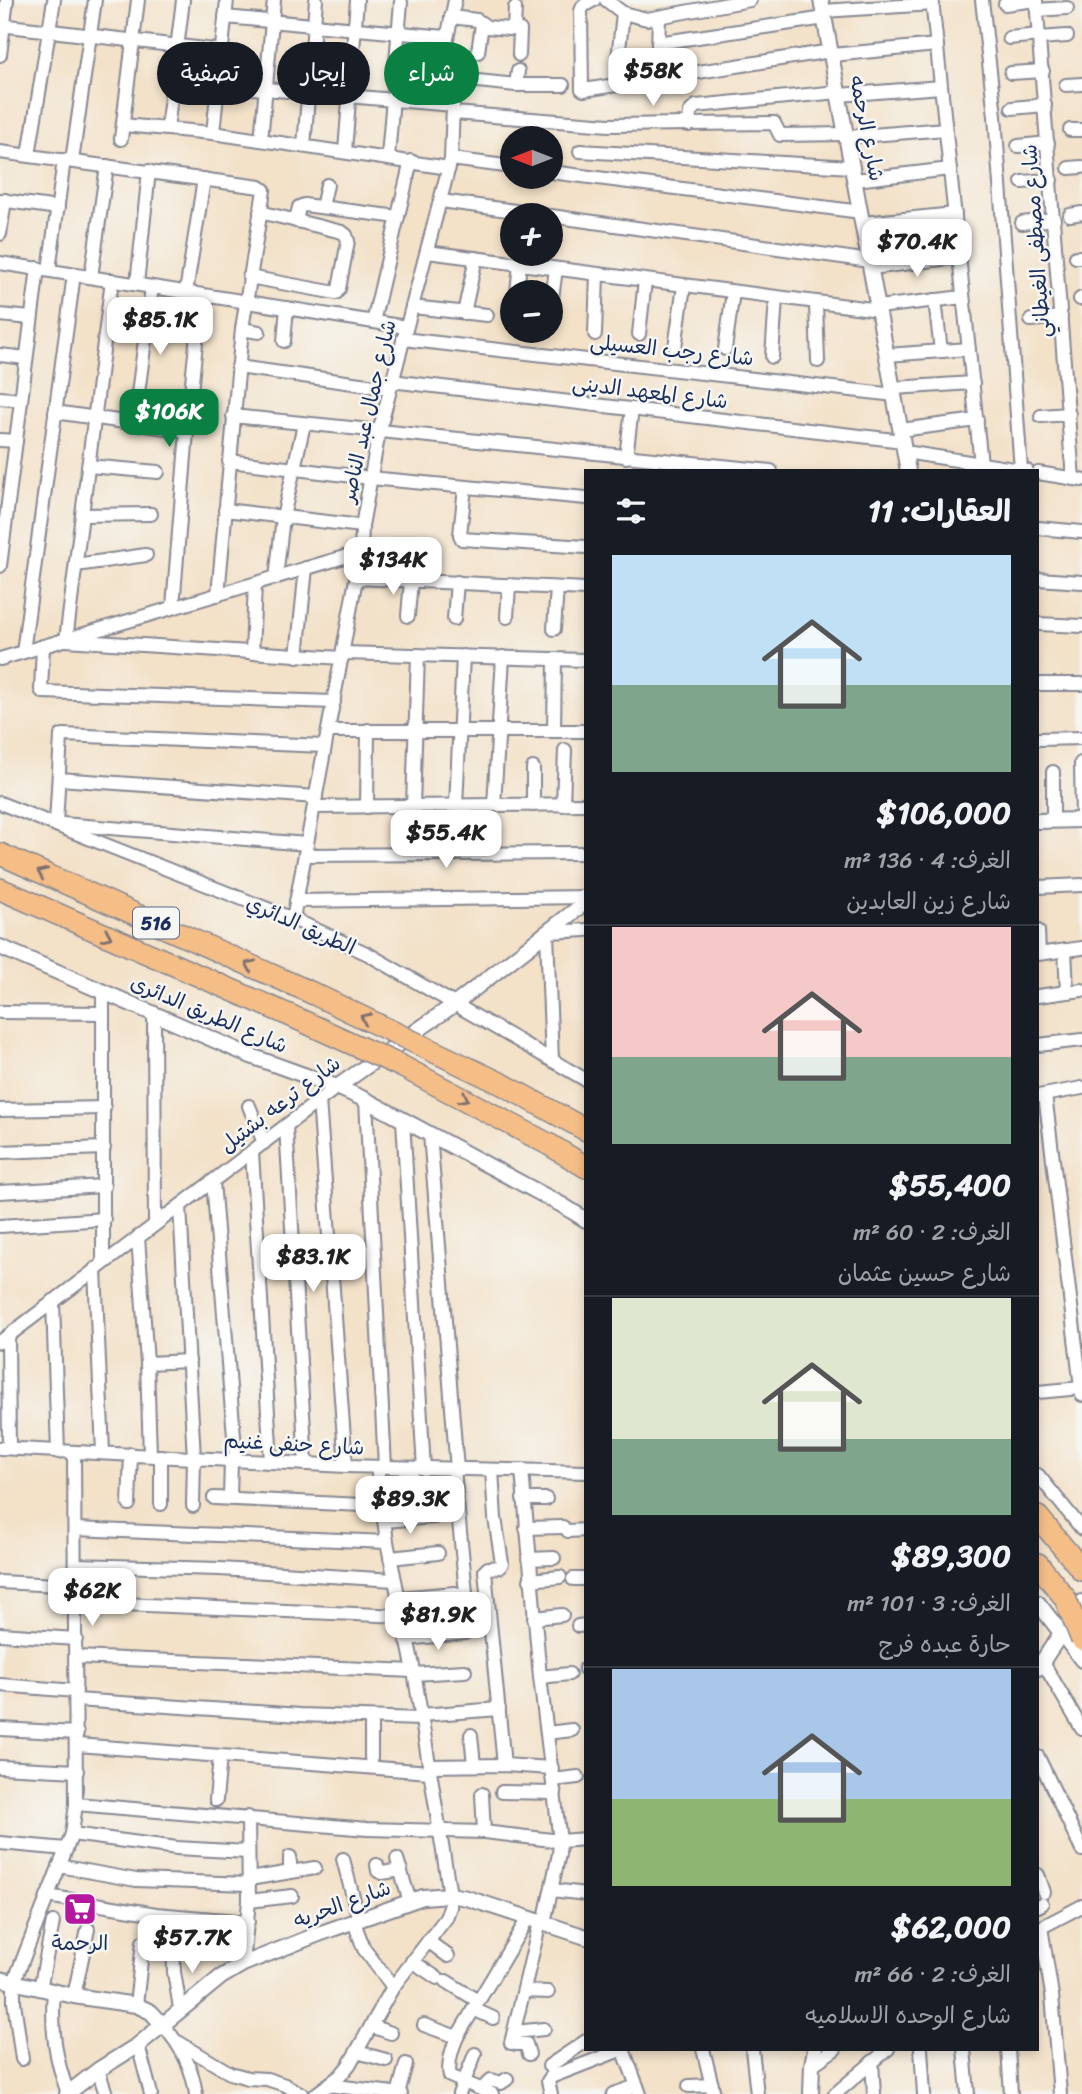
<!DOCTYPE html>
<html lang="ar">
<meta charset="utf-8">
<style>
:root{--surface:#171b24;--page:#242831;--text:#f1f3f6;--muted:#9ea1a6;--line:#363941;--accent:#0b8043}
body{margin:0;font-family:Sriracha,"Playpen Sans Arabic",sans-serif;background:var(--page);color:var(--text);direction:rtl;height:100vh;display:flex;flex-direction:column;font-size:26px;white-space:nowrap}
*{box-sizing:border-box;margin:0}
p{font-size:23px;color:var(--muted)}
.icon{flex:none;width:38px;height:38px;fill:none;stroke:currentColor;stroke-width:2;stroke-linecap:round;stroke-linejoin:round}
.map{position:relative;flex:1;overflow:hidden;direction:ltr}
.panel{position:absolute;left:584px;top:469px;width:455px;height:1582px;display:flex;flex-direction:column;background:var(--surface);border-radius:0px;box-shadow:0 4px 10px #0003;direction:rtl}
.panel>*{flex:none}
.banner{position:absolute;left:21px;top:42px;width:458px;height:63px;direction:rtl;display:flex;gap:14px}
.needle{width:46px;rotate:270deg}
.tools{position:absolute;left:500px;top:126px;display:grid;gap:14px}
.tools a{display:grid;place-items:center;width:63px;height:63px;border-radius:50%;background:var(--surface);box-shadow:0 4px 10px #0003;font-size:35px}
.price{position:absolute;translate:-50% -60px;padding:0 16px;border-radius:14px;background:#fff;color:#222;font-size:23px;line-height:46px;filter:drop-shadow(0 2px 4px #0008)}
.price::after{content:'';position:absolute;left:50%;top:42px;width:21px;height:16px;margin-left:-10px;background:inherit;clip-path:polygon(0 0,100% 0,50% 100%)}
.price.selected{background:var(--accent);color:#fff}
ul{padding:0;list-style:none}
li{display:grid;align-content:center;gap:14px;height:371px;padding:0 28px}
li+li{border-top:2px solid var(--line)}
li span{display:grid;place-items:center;height:217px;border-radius:0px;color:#555}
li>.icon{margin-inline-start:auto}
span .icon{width:126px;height:126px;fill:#fffc;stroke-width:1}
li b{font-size:30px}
h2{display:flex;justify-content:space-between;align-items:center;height:84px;padding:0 28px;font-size:30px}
.chip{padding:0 24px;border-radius:32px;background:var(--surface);box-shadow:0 4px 10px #0003;font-size:24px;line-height:63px}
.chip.selected{background:var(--accent);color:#fff}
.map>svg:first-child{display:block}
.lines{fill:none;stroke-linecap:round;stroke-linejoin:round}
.minor-casing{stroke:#878893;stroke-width:16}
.tertiary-casing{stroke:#878893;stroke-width:18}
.motorway-casing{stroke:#878893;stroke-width:24}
.minor{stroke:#fff;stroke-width:12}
.tertiary{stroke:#fff;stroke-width:14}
.motorway{stroke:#f6be87;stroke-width:21}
.motorway-bridge-casing{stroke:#878893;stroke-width:24;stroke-linecap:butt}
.motorway-bridge{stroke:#f6be87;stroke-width:21}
.oneway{stroke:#7e6f70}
.labels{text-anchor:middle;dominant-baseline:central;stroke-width:5;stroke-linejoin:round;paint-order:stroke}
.shield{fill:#f6f6f2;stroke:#5d6b8a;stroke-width:2}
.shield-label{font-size:19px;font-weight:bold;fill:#1b2f5e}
.street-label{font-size:21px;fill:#1b2f5e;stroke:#f6f6f2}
.poi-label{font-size:21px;fill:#1b2f5e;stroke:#f6f6f2}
</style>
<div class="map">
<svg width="1082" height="2094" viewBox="0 0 1082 2094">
<rect width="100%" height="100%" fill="#f6f6f2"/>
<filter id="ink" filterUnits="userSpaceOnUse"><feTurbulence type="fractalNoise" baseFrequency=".0143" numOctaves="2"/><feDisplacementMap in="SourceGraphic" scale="14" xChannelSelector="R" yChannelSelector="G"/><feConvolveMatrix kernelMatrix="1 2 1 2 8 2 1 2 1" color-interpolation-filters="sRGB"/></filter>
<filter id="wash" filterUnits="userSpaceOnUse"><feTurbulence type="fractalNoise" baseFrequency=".00686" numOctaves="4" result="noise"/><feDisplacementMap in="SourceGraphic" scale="28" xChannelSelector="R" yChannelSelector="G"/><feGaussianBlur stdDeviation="1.57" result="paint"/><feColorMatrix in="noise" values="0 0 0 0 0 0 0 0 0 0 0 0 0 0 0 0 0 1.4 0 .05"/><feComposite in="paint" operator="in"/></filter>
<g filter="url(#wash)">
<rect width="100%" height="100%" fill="#f3e1c8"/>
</g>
<g filter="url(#ink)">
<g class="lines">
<defs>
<g id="minor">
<polyline points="594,0 583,6 581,11 582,89 584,90 831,51"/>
<polyline points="606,0 623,13 647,19 750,0"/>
<polyline points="932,0 981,464"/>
<polyline points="982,0 995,116 1021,470"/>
<polyline points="1036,0 1073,479"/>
<polyline points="1005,4 1036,0"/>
<polyline points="1037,10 1067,8"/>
<polyline points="823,11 933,4"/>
<polyline points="225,17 446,37"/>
<polyline points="451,17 477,20 487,27 520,30 519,55"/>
<polyline points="0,25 222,51"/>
<polyline points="514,29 515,8"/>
<polyline points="1009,38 1039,35"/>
<polyline points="1039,38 1067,36"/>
<polyline points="658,43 825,18"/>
<polyline points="478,52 482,24"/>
<polyline points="0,55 7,0"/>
<polyline points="832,55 937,45"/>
<polyline points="618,59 623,13"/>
<polyline points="1011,73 1043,71"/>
<polyline points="440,77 516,85 563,85"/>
<polyline points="657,79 659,18"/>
<polyline points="218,85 453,105"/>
<polyline points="516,85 518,71"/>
<polyline points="1066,85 1082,84"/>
<polyline points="839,95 941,87"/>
<polyline points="1012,108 1045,105"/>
<polyline points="454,113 609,125 774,123 780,135 846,134"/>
<polyline points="123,125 213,133 449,168"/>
<polyline points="689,125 690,112 696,106 838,92"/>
<polyline points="167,129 183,0"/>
<polyline points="1070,130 1082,130"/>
<polyline points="213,133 227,0"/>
<polyline points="847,137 946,129"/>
<polyline points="121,139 138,0"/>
<polyline points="261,140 274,0"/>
<polyline points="304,146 316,0"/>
<polyline points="1018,146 1048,143"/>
<polyline points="345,151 357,0"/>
<polyline points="580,151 852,167"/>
<polyline points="0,152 260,187 264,190 242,329 218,595"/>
<polyline points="29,155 54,0"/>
<polyline points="388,157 401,2"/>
<polyline points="451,159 513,167"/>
<polyline points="72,161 95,0"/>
<polyline points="1069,168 1082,167"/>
<polyline points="551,172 861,212"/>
<polyline points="855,180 950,169"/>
<polyline points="1022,182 1051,180"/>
<polyline points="0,200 58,208"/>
<polyline points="441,201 545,215"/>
<polyline points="322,207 327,185"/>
<polyline points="1070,215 1082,213"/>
<polyline points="551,216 870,261"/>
<polyline points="296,221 299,207 304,205 398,217"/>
<polyline points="863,223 955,214"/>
<polyline points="1022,223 1054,219"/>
<polyline points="0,234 5,200"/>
<polyline points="427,252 879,310"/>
<polyline points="1076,257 1082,257"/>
<polyline points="0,263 406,327"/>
<polyline points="871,268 958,257"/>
<polyline points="49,270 64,160"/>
<polyline points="91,277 107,166"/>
<polyline points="249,277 336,293 339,289 348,241 346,235 342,232 260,212"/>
<polyline points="112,280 66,640 342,658"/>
<polyline points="137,284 149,171"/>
<polyline points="186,292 204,179"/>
<polyline points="517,292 520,264"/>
<polyline points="1080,299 1082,298"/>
<polyline points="935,300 941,351"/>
<polyline points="816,304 818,361"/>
<polyline points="551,306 556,269"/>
<polyline points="412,307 487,315"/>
<polyline points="878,307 963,297"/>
<polyline points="464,313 476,258"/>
<polyline points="0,315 31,318"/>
<polyline points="1031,320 1061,317"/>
<polyline points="373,322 411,161"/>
<polyline points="242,329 259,332"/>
<polyline points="595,334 597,274"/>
<polyline points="639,334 645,281"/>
<polyline points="403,339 895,395"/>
<polyline points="284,341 287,308"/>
<polyline points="675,347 684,286"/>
<polyline points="725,349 733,292"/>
<polyline points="0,355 26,358"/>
<polyline points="887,355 969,349"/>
<polyline points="772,357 776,298"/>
<polyline points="238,367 389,388"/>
<polyline points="391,381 903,441"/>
<polyline points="894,388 973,383"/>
<polyline points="0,398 21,400"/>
<polyline points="55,412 187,431"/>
<polyline points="233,416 771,471"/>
<polyline points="1041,416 1069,414"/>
<polyline points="134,424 152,287"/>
<polyline points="901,430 977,420"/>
<polyline points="0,440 16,441"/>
<polyline points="905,452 1027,471"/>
<polyline points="626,457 632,409"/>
<polyline points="229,461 370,478 586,498"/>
<polyline points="88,466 158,472"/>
<polyline points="1038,473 1082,480"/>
<polyline points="465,487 460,535 462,539 586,547"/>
<polyline points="225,510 362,526"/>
<polyline points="82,515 151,514"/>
<polyline points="1038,528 1082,532"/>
<polyline points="76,565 146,555"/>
<polyline points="0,566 38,268"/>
<polyline points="276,578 283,517 304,424"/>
<polyline points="357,578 586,589"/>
<polyline points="1038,579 1082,582"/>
<polyline points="173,607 187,431 201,295"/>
<polyline points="408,616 411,580"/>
<polyline points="507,617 509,585"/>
<polyline points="454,619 457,582"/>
<polyline points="1038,624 1082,626"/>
<polyline points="554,629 557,588"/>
<polyline points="43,646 41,690 43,692 334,702"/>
<polyline points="23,652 74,274"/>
<polyline points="252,653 255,584"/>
<polyline points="343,653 586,660"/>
<polyline points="297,656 306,568"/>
<polyline points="0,659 361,552"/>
<polyline points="1038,684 1082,684"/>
<polyline points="328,731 586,731"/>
<polyline points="554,731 555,659"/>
<polyline points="1038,739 1082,738"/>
<polyline points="1081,763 1082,820"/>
<polyline points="1053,772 1053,821"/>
<polyline points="59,779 316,797"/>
<polyline points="0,803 293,919 368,954 586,1080"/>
<polyline points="494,805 503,657"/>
<polyline points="533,805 533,768"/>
<polyline points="563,805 565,750"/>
<polyline points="413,806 418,655"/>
<polyline points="456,806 463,656"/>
<polyline points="314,807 586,804"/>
<polyline points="367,807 368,730"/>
<polyline points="56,824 61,736 63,735 325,746"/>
<polyline points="62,824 307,844"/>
<polyline points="305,855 586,853"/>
<polyline points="1038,887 1082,885"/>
<polyline points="296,901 586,897"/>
<polyline points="293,919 361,552 362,526 379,432 451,159 453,105 440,73 455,0"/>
<polyline points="1038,931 1039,953"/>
<polyline points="549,932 586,930"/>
<polyline points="547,934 552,1060"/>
<polyline points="1065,950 1067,992"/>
<polyline points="1038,954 1082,948"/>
<polyline points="103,992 103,1263"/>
<polyline points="1038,996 1082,990"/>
<polyline points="0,1012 103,1013"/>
<polyline points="154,1015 155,1224"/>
<polyline points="1038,1045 1082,1040"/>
<polyline points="1045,1095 1082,1395"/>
<polyline points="1038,1096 1082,1088"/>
<polyline points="319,1100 346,1466"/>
<polyline points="366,1100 385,1467"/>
<polyline points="249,1106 264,1143"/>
<polyline points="0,1110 104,1108"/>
<polyline points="403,1120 424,1469"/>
<polyline points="286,1126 306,1464"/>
<polyline points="430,1134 457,1470"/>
<polyline points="0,1152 104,1148"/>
<polyline points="252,1152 271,1462"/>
<polyline points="213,1181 236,1460"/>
<polyline points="0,1192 104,1186"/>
<polyline points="180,1206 194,1458 193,1506"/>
<polyline points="0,1226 104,1219"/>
<polyline points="138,1237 147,1363 150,1455"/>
<polyline points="95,1269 103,1453"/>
<polyline points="53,1301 58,1452"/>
<polyline points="8,1336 9,1448"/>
<polyline points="0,1342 337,1087"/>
<polyline points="147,1363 189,1361"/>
<polyline points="1038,1392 1081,1388"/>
<polyline points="0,1448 346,1466 586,1472"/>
<polyline points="161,1456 161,1504"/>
<polyline points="410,1468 414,1507"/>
<polyline points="454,1470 466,1593"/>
<polyline points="492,1470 495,1518 502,1563 500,1567 488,1568 485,1571 504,1765"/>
<polyline points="522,1470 540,1677 560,1841 559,1854 544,1923"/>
<polyline points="1038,1475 1082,1529"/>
<polyline points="214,1498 383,1506"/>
<polyline points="230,1499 231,1460"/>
<polyline points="523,1499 546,1499"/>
<polyline points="129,1504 131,1454"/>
<polyline points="384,1521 434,1517"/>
<polyline points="526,1528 563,1527"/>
<polyline points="75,1529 387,1542"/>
<polyline points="568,1531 586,1530"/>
<polyline points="390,1558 438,1553"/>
<polyline points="528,1559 554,1558"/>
<polyline points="75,1565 220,1569 394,1580"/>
<polyline points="573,1579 586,1579"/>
<polyline points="530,1580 560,1577"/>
<polyline points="0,1582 76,1586"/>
<polyline points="398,1598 455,1593"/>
<polyline points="76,1602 401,1616"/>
<polyline points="534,1618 562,1615"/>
<polyline points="578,1626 586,1625"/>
<polyline points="0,1634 76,1639"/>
<polyline points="406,1639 465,1633"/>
<polyline points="76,1657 414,1671"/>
<polyline points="1042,1661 1082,1729"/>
<polyline points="585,1669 586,1669"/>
<polyline points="414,1674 465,1671"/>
<polyline points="540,1677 569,1674"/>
<polyline points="0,1685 76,1691"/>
<polyline points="76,1700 300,1715 421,1719"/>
<polyline points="421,1715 499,1709"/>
<polyline points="0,1729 77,1733"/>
<polyline points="547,1733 572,1730"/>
<polyline points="471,1735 474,1765"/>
<polyline points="77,1745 430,1772"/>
<polyline points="1038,1757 1082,1850"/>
<polyline points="371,1758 371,1718"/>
<polyline points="429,1766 504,1765 552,1768"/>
<polyline points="0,1767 77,1771"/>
<polyline points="553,1780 578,1777"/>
<polyline points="502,1792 555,1793"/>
<polyline points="482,1794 484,1832"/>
<polyline points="216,1800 220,1757"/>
<polyline points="76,1804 367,1829 484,1832 560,1841 586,1839"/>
<polyline points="72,1834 177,1848 248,1852"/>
<polyline points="0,1843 66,1849"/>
<polyline points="290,1857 290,1872"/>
<polyline points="343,1859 359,1920"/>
<polyline points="397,1859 410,1902"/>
<polyline points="377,1865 378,1871 382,1873 401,1870"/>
<polyline points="59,1866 136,1880 249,1884"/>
<polyline points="1038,1875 1044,1892"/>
<polyline points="249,1879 315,1868"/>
<polyline points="552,1890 586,1894"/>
<polyline points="47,1896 156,1914 248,1922"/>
<polyline points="249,1901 292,1896"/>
<polyline points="1038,1906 1042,1904"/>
<polyline points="354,1922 364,1949 393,1987"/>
<polyline points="1041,1927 1052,1995 1060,2094"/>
<polyline points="1038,1929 1082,1906"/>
<polyline points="428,1941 448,1956"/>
<polyline points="173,1943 174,1972 180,2008"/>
<polyline points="412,1961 437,1978"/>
<polyline points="243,1964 249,1901 248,1817"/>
<polyline points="446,1981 478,2001"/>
<polyline points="40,1989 53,1922"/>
<path d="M54,1991C51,2028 55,2059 68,2093"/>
<polyline points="524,1991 548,1992"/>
<polyline points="74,1996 88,1929"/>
<polyline points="136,2005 143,1942"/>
<polyline points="473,2009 493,2018"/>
<path d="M163,2025C181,2046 192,2066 196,2094"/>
<polyline points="424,2025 457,2037"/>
<polyline points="371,2026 391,2033"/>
<polyline points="515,2032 544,2029"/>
<polyline points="513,2037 516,2044 526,2044 529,2054"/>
<polyline points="178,2042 230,2073 248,2078 267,2079 285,2085 302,2094"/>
<polyline points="511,2043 540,1922"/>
<polyline points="138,2045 151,2094"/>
<polyline points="623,2049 640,2094"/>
<polyline points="703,2049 714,2094"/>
<polyline points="752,2049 757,2094"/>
<polyline points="921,2049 924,2094"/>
<polyline points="964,2049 968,2094"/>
<polyline points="1008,2049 1011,2094"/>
<polyline points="357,2052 386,2060"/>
<polyline points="22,2059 14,2002 14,1982 72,1834 76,1804 74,1452"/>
<polyline points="872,2062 874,2094"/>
<polyline points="812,2065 835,2049"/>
<polyline points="549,2066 586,2041"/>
<polyline points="98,2070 106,2094"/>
<polyline points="328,2085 401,2094"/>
<polyline points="689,2086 712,2085"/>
<polyline points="482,2089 491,2080 501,2083 507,2079"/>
<polyline points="316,2094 340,2076 349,2065 393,1987 446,1918 450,1907 450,1895 414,1671 387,1542 377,1467"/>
<polyline points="398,2094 406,2064"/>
<polyline points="459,2094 475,2054"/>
<path d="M492,2094L450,2076C447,2064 452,2049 457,2037L528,1918"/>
<polyline points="551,2094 548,2081 551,2077 623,2049"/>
<polyline points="613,2094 637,2086"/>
<polyline points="835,2094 888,2049"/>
</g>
<g id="tertiary">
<polyline points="821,0 908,471"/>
<polyline points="1038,821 1082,820"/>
<polyline points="0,947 251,1056 337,1087 366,1100 562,1205 586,1220"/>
<polyline points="337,1087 455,1004 586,902"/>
<polyline points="1038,1603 1082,1660"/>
<polyline points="1038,1668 1082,1602"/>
<polyline points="0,1979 74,1996 136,2005 151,2012 163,2025"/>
<polyline points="67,2094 98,2070 138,2045 221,1977 243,1964 324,1932 423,1897 450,1895 467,1898 586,1937"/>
<polyline points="811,2094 812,2065 815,2049"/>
</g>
<g id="motorway">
<polyline points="0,854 312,993"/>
<polyline points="0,889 298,1019"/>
<polyline points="418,1044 502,1084 586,1130"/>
<polyline points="403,1067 550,1145 586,1167"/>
<polyline points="1038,1517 1082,1570"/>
<polyline points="1038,1564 1065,1598"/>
</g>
</defs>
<!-- minor casing -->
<use href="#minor" class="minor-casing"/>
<!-- tertiary casing -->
<use href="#tertiary" class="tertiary-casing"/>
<!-- motorway casing -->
<use href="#motorway" class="motorway-casing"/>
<!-- minor -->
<use href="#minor" class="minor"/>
<!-- tertiary -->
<use href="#tertiary" class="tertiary"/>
<!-- motorway -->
<use href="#motorway" class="motorway"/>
<defs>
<g id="motorway-bridge">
<polyline points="312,993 418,1044"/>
<polyline points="298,1019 403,1067"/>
<polyline points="1065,1598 1082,1640"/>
</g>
</defs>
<!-- motorway-bridge casing -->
<use href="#motorway-bridge" class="motorway-bridge-casing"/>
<!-- motorway-bridge -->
<use href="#motorway-bridge" class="motorway-bridge"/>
</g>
<!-- one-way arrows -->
<defs><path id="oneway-chevron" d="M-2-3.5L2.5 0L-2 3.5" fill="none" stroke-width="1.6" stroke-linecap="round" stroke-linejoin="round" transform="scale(1.75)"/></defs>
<g class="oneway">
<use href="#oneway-chevron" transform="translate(42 873) rotate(-156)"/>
<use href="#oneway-chevron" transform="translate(107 936) rotate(24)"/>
<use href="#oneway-chevron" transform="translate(250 965) rotate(-156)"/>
<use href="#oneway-chevron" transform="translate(365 1018) rotate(-154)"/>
<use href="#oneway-chevron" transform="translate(464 1098) rotate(27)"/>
</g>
</g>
<!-- icons -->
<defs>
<symbol id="supermarket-square" viewBox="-11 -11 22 22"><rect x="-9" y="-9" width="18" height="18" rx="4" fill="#b5179e" stroke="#f6f6f2"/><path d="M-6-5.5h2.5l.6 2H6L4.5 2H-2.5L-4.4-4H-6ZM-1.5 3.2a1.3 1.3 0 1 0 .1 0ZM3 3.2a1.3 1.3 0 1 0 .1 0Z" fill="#fff"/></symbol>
</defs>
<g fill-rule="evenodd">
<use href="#supermarket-square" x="61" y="1890" width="38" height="38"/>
</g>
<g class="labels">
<!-- shield labels -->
<rect class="shield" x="133" y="907.5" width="46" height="31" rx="5"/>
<g class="shield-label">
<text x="156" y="923">516</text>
</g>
<!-- street labels -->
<g class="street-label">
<text transform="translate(867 128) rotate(79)">شارع الرحمه</text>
<text transform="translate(1036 241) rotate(-94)">شارع مصطفى الغيطاني</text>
<text transform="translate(672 350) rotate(6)">شارع رجب العسيلى</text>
<text transform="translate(650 392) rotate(7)">شارع المعهد الدينى</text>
<text transform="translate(368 411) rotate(-77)">شارع جمال عبد الناصر</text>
<text transform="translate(301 925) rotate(24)">الطريق الدائري</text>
<text transform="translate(209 1014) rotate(23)">شارع الطريق الدائرى</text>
<text transform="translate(280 1104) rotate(-37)">شارع ترعه بشتيل</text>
<text transform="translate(294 1444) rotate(3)">شارع حنفى غنيم</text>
<text transform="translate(342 1904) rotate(-20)">شارع الحريه</text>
</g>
<!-- poi labels -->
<g class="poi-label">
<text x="80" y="1943">الرحمة</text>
</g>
</g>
</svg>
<div class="tools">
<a><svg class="needle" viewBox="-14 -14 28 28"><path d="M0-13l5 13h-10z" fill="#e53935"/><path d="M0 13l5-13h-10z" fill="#9ea1a6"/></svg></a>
<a>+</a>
<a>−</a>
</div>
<b class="price" style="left:653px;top:108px">$58K</b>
<b class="price" style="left:917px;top:279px">$70.4K</b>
<b class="price" style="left:160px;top:357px">$85.1K</b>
<b class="price selected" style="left:169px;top:449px">$106K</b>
<b class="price" style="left:393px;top:597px">$134K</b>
<b class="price" style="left:446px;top:870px">$55.4K</b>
<b class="price" style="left:313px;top:1294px">$83.1K</b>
<b class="price" style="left:410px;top:1536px">$89.3K</b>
<b class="price" style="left:92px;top:1628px">$62K</b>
<b class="price" style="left:438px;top:1652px">$81.9K</b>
<b class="price" style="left:192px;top:1975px">$57.7K</b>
<div class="banner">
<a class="chip selected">شراء</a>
<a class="chip">إيجار</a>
<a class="chip">تصفية</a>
</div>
<section class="panel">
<h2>العقارات: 11<svg class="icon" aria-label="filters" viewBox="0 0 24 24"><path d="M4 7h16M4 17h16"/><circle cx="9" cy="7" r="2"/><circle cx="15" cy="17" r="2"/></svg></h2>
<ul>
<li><span style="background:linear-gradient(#bfe0f5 60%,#7fa58c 0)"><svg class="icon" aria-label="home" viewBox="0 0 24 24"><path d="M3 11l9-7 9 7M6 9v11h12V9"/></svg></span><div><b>$106,000</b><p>الغرف: 4 · 136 m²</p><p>شارع زين العابدين</p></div></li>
<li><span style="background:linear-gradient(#f6c9c9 60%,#7fa58c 0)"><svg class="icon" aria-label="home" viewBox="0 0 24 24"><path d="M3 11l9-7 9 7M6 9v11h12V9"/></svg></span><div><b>$55,400</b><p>الغرف: 2 · 60 m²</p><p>شارع حسين عثمان</p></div></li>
<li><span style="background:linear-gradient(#dfe7d0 65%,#7fa58c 0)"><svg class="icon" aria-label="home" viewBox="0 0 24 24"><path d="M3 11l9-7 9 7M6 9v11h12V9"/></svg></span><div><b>$89,300</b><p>الغرف: 3 · 101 m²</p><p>حارة عبده فرج</p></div></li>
<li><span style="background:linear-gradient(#a9c7e8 60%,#8fb573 0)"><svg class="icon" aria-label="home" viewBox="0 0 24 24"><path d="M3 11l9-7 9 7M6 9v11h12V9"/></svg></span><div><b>$62,000</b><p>الغرف: 2 · 66 m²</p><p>شارع الوحده الاسلاميه</p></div></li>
</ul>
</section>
</div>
